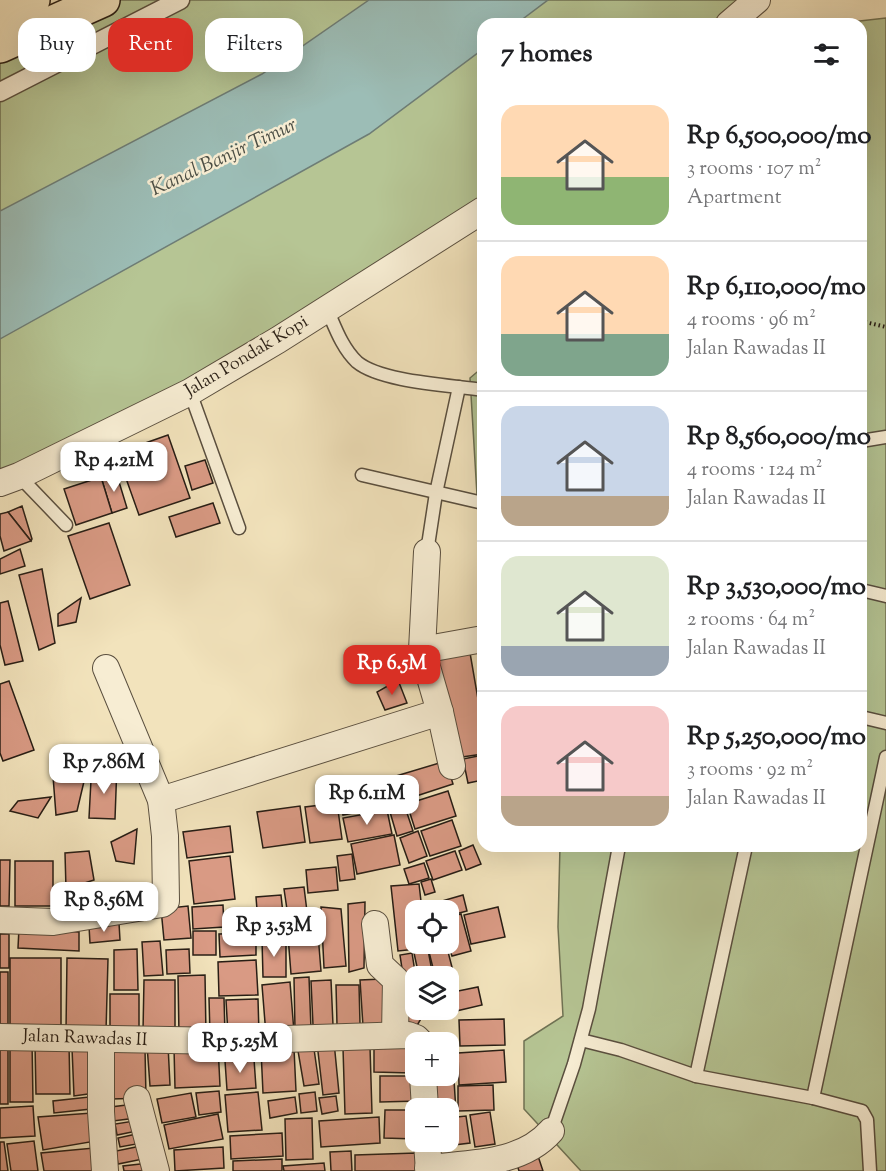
<!DOCTYPE html>
<meta charset="utf-8">
<style>
:root{--surface:#fff;--page:#f6f6f6;--text:#202124;--muted:#757577;--line:#e0e0e0;--accent:#d93025}
body{margin:0;font-family:"Sorts Mill Goudy",serif;background:var(--page);color:var(--text);height:100vh;display:flex;flex-direction:column;font-size:22px;white-space:nowrap}
*{box-sizing:border-box;margin:0}
p{font-size:20px;color:var(--muted)}
.icon{flex:none;width:33px;height:33px;fill:none;stroke:currentColor;stroke-width:2;stroke-linecap:round;stroke-linejoin:round}
.map{position:relative;flex:1;overflow:hidden}
.details{position:absolute;left:477px;top:18px;width:390px;height:834px;display:flex;flex-direction:column;background:var(--surface);border-radius:18px;box-shadow:0 6px 24px #0002}
.details>*{flex:none}
.top-card{position:absolute;left:18px;top:18px;width:369px;height:54px;display:flex;gap:12px}
.buttons{position:absolute;left:405px;top:900px;display:grid;gap:12px}
.buttons a{display:grid;place-items:center;width:54px;height:54px;border-radius:12px;background:var(--surface);box-shadow:0 6px 24px #0002;font-size:30px}
.price{position:absolute;translate:-50% -51px;padding:0 14px;border-radius:12px;background:#fff;color:#222;font-size:20px;line-height:39px;filter:drop-shadow(0 2px 3px #0008)}
.price::after{content:'';position:absolute;left:50%;top:36px;width:18px;height:14px;margin-left:-9px;background:inherit;clip-path:polygon(0 0,100% 0,50% 100%)}
.price.on{background:var(--accent);color:#fff}
ul{padding:0;list-style:none}
li{display:flex;align-items:center;gap:18px;height:150px;padding:0 24px}
li+li{border-top:2px solid var(--line)}
li span{display:grid;place-items:center;flex:none;width:168px;height:120px;border-radius:18px;color:#555}
li>.icon{margin-inline-start:auto}
span .icon{width:72px;height:72px;fill:#fffc;stroke-width:1}
li b{font-size:26px}
h2{display:flex;justify-content:space-between;align-items:center;height:72px;padding:0 24px;font-size:26px}
.pill{padding:0 21px;border-radius:18px;background:var(--surface);box-shadow:0 6px 24px #0002;font-size:21px;line-height:54px}
.pill.on{background:var(--accent);color:#fff}
.map>svg:first-child{display:block}
.green{fill:#b6c594;stroke:#6f7254;stroke-width:1.5}
.water{fill:#9cbdb6;stroke:#6e7d76;stroke-width:1.5}
.building{fill:#d99a84;stroke:#281e15;stroke-width:1.5}
.lines{fill:none;stroke-linecap:round;stroke-linejoin:round}
.service-casing{stroke:#5a4f3f;stroke-width:15}
.pedestrian-casing{stroke:#5a4f3f;stroke-width:21}
.minor-casing{stroke:#5a4f3f;stroke-width:28}
.primary-casing{stroke:#281e15;stroke-width:36}
.path{stroke:#281e15;stroke-width:4;stroke-dasharray:1.5 3;stroke-linecap:butt}
.service{stroke:#f7edd3;stroke-width:12}
.pedestrian{stroke:#f7edd3;stroke-width:18}
.minor{stroke:#f7edd3;stroke-width:26}
.primary{stroke:#f2e3bc;stroke-width:33}
.labels{text-anchor:middle;dominant-baseline:central;stroke-width:5;stroke-linejoin:round;paint-order:stroke}
.street-label{font-size:18px;fill:#281e15;stroke:#f7edd3}
.water-label{font-size:20px;font-style:italic;fill:#4b4e45;stroke:#f7edd3}
</style>
<div class="map">
<svg width="886" height="1171" viewBox="0 0 886 1171">
<rect width="100%" height="100%" fill="#f2e3bc"/>
<filter id="stains"><feTurbulence type="fractalNoise" baseFrequency=".00333" numOctaves="4"/><feColorMatrix values="0 0 0 0 .2 0 0 0 0 .09 0 0 0 0 .02 0 0 0 .5 -.17"/></filter>
<radialGradient id="worn" r=".72"><stop offset=".6" stop-color="#630" stop-opacity="0"/><stop offset="1" stop-color="#630" stop-opacity=".3"/></radialGradient>
<!-- green -->
<g class="green">
<polygon points="103,0 757,0 729,24 483,24 483,206 327,309 0,483 0,46"/>
<polygon points="886,18 886,1171 581,1171 524,1109 524,1041 563,1016 558,927 560,846 861,846 861,24 833,24"/>
<polygon points="483,367 483,506 477,495 470,378"/>
</g>
<!-- water -->
<polygon class="water" points="369,0 548,0 516,24 483,24 483,49 369,134 0,339 0,211 262,74"/>
<!-- building -->
<g class="building">
<polygon points="168,435 190,498 139,515 117,453"/>
<polygon points="205,460 213,483 192,490 185,466"/>
<polygon points="116,472 127,508 112,513 101,477"/>
<polygon points="101,477 112,513 76,525 64,489"/>
<polygon points="213,503 220,523 176,537 169,517"/>
<polygon points="22,506 32,539 31,541 8,512"/>
<polygon points="8,512 31,541 4,551 0,536 0,514"/>
<polygon points="109,523 130,585 90,599 68,536"/>
<polygon points="20,549 25,566 0,574 0,559"/>
<polygon points="42,569 55,643 39,650 19,575"/>
<polygon points="81,598 76,622 58,626 58,614"/>
<polygon points="8,601 23,661 5,665 0,645 0,603"/>
<polygon points="469,647 483,728 483,754 455,758 436,652"/>
<polygon points="398,680 407,703 385,710 377,692"/>
<polygon points="9,681 34,750 3,761 0,753 0,684"/>
<polygon points="483,755 483,780 468,783 463,759"/>
<polygon points="446,761 453,784 404,800 396,776"/>
<polygon points="117,764 115,819 89,818 91,780"/>
<polygon points="86,773 77,811 56,815 53,776"/>
<polygon points="384,789 387,806 343,815 340,798"/>
<polygon points="448,791 456,816 415,829 407,804"/>
<polygon points="51,797 38,818 10,811 18,801"/>
<polygon points="337,803 342,839 310,843 305,807"/>
<polygon points="300,806 305,842 263,848 257,812"/>
<polygon points="405,807 413,831 397,836 390,812"/>
<polygon points="387,810 392,834 348,842 343,818"/>
<polygon points="452,820 461,846 430,856 421,831"/>
<polygon points="230,826 233,852 187,858 183,832"/>
<polygon points="137,829 134,864 116,861 111,842"/>
<polygon points="418,831 427,856 409,863 400,838"/>
<polygon points="394,835 400,865 357,874 351,844"/>
<polygon points="473,845 481,864 466,870 459,851"/>
<polygon points="89,851 94,880 66,889 65,853"/>
<polygon points="455,851 462,870 433,880 426,861"/>
<polygon points="352,854 355,879 340,881 337,856"/>
<polygon points="230,856 235,899 194,904 189,861"/>
<polygon points="0,860 10,860 9,906 0,906"/>
<rect x="15" y="861" width="38" height="45"/>
<polygon points="424,863 429,878 409,884 404,869"/>
<polygon points="336,867 338,890 308,893 306,870"/>
<polygon points="431,879 435,892 425,895 421,882"/>
<polygon points="419,884 422,910 416,910 416,944 426,944 426,948 398,951 391,886"/>
<polygon points="304,887 309,928 290,930 284,889"/>
<polygon points="281,895 285,933 259,935 256,897"/>
<polygon points="463,895 467,911 448,916 448,910 444,910 442,901"/>
<polygon points="365,902 364,968 349,972 348,904"/>
<polygon points="223,905 224,927 193,929 192,907"/>
<polygon points="188,906 191,938 164,940 161,909"/>
<polygon points="321,907 341,909 346,966 324,968"/>
<polygon points="498,907 505,937 471,944 464,915"/>
<polygon points="461,914 471,951 452,956 448,944 448,917"/>
<polygon points="119,923 120,940 90,943 89,926"/>
<polygon points="19,928 79,932 79,951 18,948"/>
<rect x="193" y="931" width="23" height="24"/>
<polygon points="256,933 256,955 220,957 219,934"/>
<rect x="0" y="934" width="9" height="34"/>
<polygon points="318,934 321,971 291,974 288,936"/>
<polygon points="262,939 286,939 286,977 263,977"/>
<polygon points="160,941 163,975 144,976 142,942"/>
<polygon points="427,944 446,944 453,971 435,976"/>
<polygon points="137,949 138,990 114,990 114,950"/>
<polygon points="189,949 190,973 167,974 166,950"/>
<polygon points="428,950 433,976 419,976 414,953"/>
<polygon points="412,953 415,972 403,975 400,955"/>
<rect x="10" y="958" width="51" height="73"/>
<polygon points="67,958 108,959 106,1031 66,1030"/>
<polygon points="256,960 258,995 219,996 218,962"/>
<rect x="0" y="972" width="8" height="57"/>
<polygon points="205,975 206,1035 179,1036 178,976"/>
<polygon points="309,977 311,1029 295,1029 294,978"/>
<polygon points="383,979 386,1025 363,1026 360,980"/>
<polygon points="144,980 175,980 175,1032 143,1031"/>
<polygon points="331,980 333,1025 313,1025 311,981"/>
<polygon points="290,982 294,1032 266,1035 262,985"/>
<polygon points="336,985 359,985 360,1024 337,1025"/>
<polygon points="478,987 482,1005 452,1012 448,993"/>
<polygon points="416,990 416,1001 405,1004 405,994"/>
<rect x="110" y="994" width="29" height="41"/>
<polygon points="209,998 224,998 225,1034 210,1035"/>
<polygon points="258,999 259,1034 228,1035 226,1000"/>
<polygon points="405,1010 426,1010 415,1029 405,1030"/>
<polygon points="504,1019 505,1045 460,1046 459,1020"/>
<polygon points="10,1041 32,1041 33,1102 10,1102"/>
<polygon points="334,1042 339,1093 323,1095 317,1043"/>
<rect x="0" y="1043" width="8" height="61"/>
<polygon points="35,1044 69,1044 70,1094 36,1094"/>
<polygon points="374,1044 413,1045 412,1073 374,1072"/>
<polygon points="147,1045 168,1045 170,1085 150,1086"/>
<polygon points="218,1046 220,1086 175,1088 174,1048"/>
<polygon points="94,1047 95,1093 74,1096 72,1048"/>
<polygon points="370,1047 372,1113 345,1114 343,1048"/>
<polygon points="145,1049 146,1098 111,1099 109,1050"/>
<polygon points="294,1049 296,1091 263,1093 261,1050"/>
<polygon points="314,1049 319,1084 304,1086 298,1051"/>
<polygon points="504,1050 506,1082 459,1085 458,1053"/>
<polygon points="254,1059 256,1088 227,1090 225,1061"/>
<polygon points="448,1064 453,1064 456,1112 448,1112 448,1108 435,1108 433,1076 448,1076"/>
<polygon points="380,1076 418,1076 419,1101 380,1102"/>
<polygon points="493,1085 494,1110 458,1111 458,1086"/>
<polygon points="219,1091 221,1112 199,1115 196,1093"/>
<polygon points="258,1092 262,1130 228,1132 225,1095"/>
<polygon points="315,1092 317,1111 301,1113 299,1094"/>
<polygon points="191,1093 196,1117 162,1123 157,1099"/>
<polygon points="336,1096 338,1111 322,1114 319,1098"/>
<polygon points="89,1097 91,1109 54,1113 53,1101"/>
<polygon points="295,1097 297,1113 270,1118 268,1101"/>
<polygon points="134,1104 136,1118 113,1121 111,1107"/>
<polygon points="33,1106 35,1136 0,1138 0,1108"/>
<polygon points="385,1110 416,1110 416,1139 384,1138"/>
<polygon points="490,1112 495,1144 475,1147 470,1115"/>
<polygon points="92,1113 96,1141 43,1150 38,1117"/>
<polygon points="218,1114 223,1139 169,1149 164,1125"/>
<polygon points="466,1116 470,1143 438,1147 438,1142 448,1142 448,1118"/>
<polygon points="379,1117 380,1143 321,1147 319,1121"/>
<polygon points="312,1118 313,1159 286,1160 285,1119"/>
<polygon points="134,1121 137,1131 117,1135 115,1124"/>
<polygon points="141,1133 142,1143 120,1147 118,1138"/>
<polygon points="282,1133 283,1156 231,1159 230,1136"/>
<polygon points="34,1141 38,1171 11,1171 7,1144"/>
<polygon points="0,1142 4,1142 8,1171 0,1171"/>
<polygon points="141,1146 143,1159 118,1164 116,1151"/>
<polygon points="223,1147 224,1168 175,1171 174,1150"/>
<polygon points="94,1148 98,1171 44,1171 41,1153"/>
<polygon points="351,1151 352,1171 331,1171 330,1152"/>
<polygon points="416,1153 417,1171 355,1171 355,1155"/>
<polygon points="538,1156 543,1171 519,1171 516,1161"/>
<polygon points="282,1159 282,1171 233,1171 233,1161"/>
<polygon points="149,1163 150,1171 124,1171 123,1166"/>
<polygon points="324,1163 325,1171 284,1171 283,1166"/>
</g>
<g class="lines">
<defs>
<g id="service">
<path d="M327,309C335,327 342,348 357,362C381,382 450,385 483,390"/>
<polyline points="190,392 239,528"/>
<polyline points="861,441 886,437"/>
<polyline points="362,475 483,503"/>
<polyline points="19,476 66,525"/>
<polyline points="427,552 436,493 459,387"/>
<polyline points="861,590 886,596"/>
<polyline points="861,717 886,723"/>
<polyline points="581,1040 621,1050 696,1076 813,1098 862,1111 867,1120 870,1171"/>
<polyline points="696,1076 746,846"/>
<polyline points="813,1098 886,757"/>
<polyline points="551,1131 574,1064 589,1009 619,846"/>
</g>
<polyline id="pedestrian" points="0,92 180,0"/>
<g id="minor">
<polyline points="729,24 757,0"/>
<polyline points="0,483 19,476 190,392 278,340 483,210"/>
<polyline points="422,650 483,639"/>
<polyline points="440,712 452,766"/>
<polyline points="161,800 440,712 422,650 427,552"/>
<polyline points="0,920 53,922 162,904 166,901 165,836 161,800 106,668"/>
<polyline points="375,924 380,965 396,980 395,1035"/>
<polyline points="0,1037 226,1041 408,1035 416,1038 420,1042"/>
<polyline points="101,1040 101,1112 105,1171"/>
<polyline points="423,1076 425,1108"/>
<polyline points="137,1099 156,1171"/>
<polyline points="427,1142 429,1171"/>
<path d="M428,1168C470,1163 521,1165 551,1131"/>
</g>
<g id="primary">
<polyline points="0,15 33,0"/>
<polyline points="0,46 103,0"/>
</g>
</defs>
<!-- service casing -->
<use href="#service" class="service-casing"/>
<!-- pedestrian casing -->
<use href="#pedestrian" class="pedestrian-casing"/>
<!-- minor casing -->
<use href="#minor" class="minor-casing"/>
<!-- primary casing -->
<use href="#primary" class="primary-casing"/>
<!-- path -->
<polyline class="path" points="861,321 886,327"/>
<!-- service -->
<use href="#service" class="service"/>
<!-- pedestrian -->
<use href="#pedestrian" class="pedestrian"/>
<!-- minor -->
<use href="#minor" class="minor"/>
<!-- primary -->
<use href="#primary" class="primary"/>
</g>
<g class="labels">
<!-- street labels -->
<g class="street-label">
<text transform="translate(247 357) rotate(-31)">Jalan Pondak Kopi</text>
<text transform="translate(85 1039) rotate(2)">Jalan Rawadas II</text>
</g>
<!-- water labels -->
<g class="water-label">
<text transform="translate(224 158) rotate(-25)">Kanal Banjir Timur</text>
</g>
</g>
<rect width="100%" height="100%" filter="url(#stains)"/>
<rect width="100%" height="100%" fill="url(#worn)"/>
</svg>
<div class="buttons">
<a><svg class="icon" aria-label="locate" viewBox="0 0 24 24"><circle cx="12" cy="12" r="6"/><path d="M12 2v4M12 18v4M2 12h4M18 12h4"/></svg></a>
<a><svg class="icon" aria-label="layers" viewBox="0 0 24 24"><path d="M12 4l9 5-9 5-9-5zM3 14l9 5 9-5"/></svg></a>
<a>+</a>
<a>−</a>
</div>
<b class="price" style="left:114px;top:493px">Rp 4.21M</b>
<b class="price on" style="left:392px;top:696px">Rp 6.5M</b>
<b class="price" style="left:104px;top:795px">Rp 7.86M</b>
<b class="price" style="left:367px;top:826px">Rp 6.11M</b>
<b class="price" style="left:104px;top:933px">Rp 8.56M</b>
<b class="price" style="left:274px;top:958px">Rp 3.53M</b>
<b class="price" style="left:240px;top:1074px">Rp 5.25M</b>
<div class="top-card">
<a class="pill">Buy</a>
<a class="pill on">Rent</a>
<a class="pill">Filters</a>
</div>
<section class="details">
<h2>7 homes<svg class="icon" aria-label="filters" viewBox="0 0 24 24"><path d="M4 7h16M4 17h16"/><circle cx="9" cy="7" r="2"/><circle cx="15" cy="17" r="2"/></svg></h2>
<ul>
<li><span style="background:linear-gradient(#ffd9b3 60%,#8fb573 0)"><svg class="icon" aria-label="home" viewBox="0 0 24 24"><path d="M3 11l9-7 9 7M6 9v11h12V9"/></svg></span><div><b>Rp 6,500,000/mo</b><p>3 rooms · 107 m²</p><p>Apartment</p></div></li>
<li><span style="background:linear-gradient(#ffd9b3 65%,#7fa58c 0)"><svg class="icon" aria-label="home" viewBox="0 0 24 24"><path d="M3 11l9-7 9 7M6 9v11h12V9"/></svg></span><div><b>Rp 6,110,000/mo</b><p>4 rooms · 96 m²</p><p>Jalan Rawadas II</p></div></li>
<li><span style="background:linear-gradient(#c9d6e8 75%,#b9a48a 0)"><svg class="icon" aria-label="home" viewBox="0 0 24 24"><path d="M3 11l9-7 9 7M6 9v11h12V9"/></svg></span><div><b>Rp 8,560,000/mo</b><p>4 rooms · 124 m²</p><p>Jalan Rawadas II</p></div></li>
<li><span style="background:linear-gradient(#dfe7d0 75%,#9aa5b1 0)"><svg class="icon" aria-label="home" viewBox="0 0 24 24"><path d="M3 11l9-7 9 7M6 9v11h12V9"/></svg></span><div><b>Rp 3,530,000/mo</b><p>2 rooms · 64 m²</p><p>Jalan Rawadas II</p></div></li>
<li><span style="background:linear-gradient(#f6c9c9 75%,#b9a48a 0)"><svg class="icon" aria-label="home" viewBox="0 0 24 24"><path d="M3 11l9-7 9 7M6 9v11h12V9"/></svg></span><div><b>Rp 5,250,000/mo</b><p>3 rooms · 92 m²</p><p>Jalan Rawadas II</p></div></li>
</ul>
</section>
</div>
